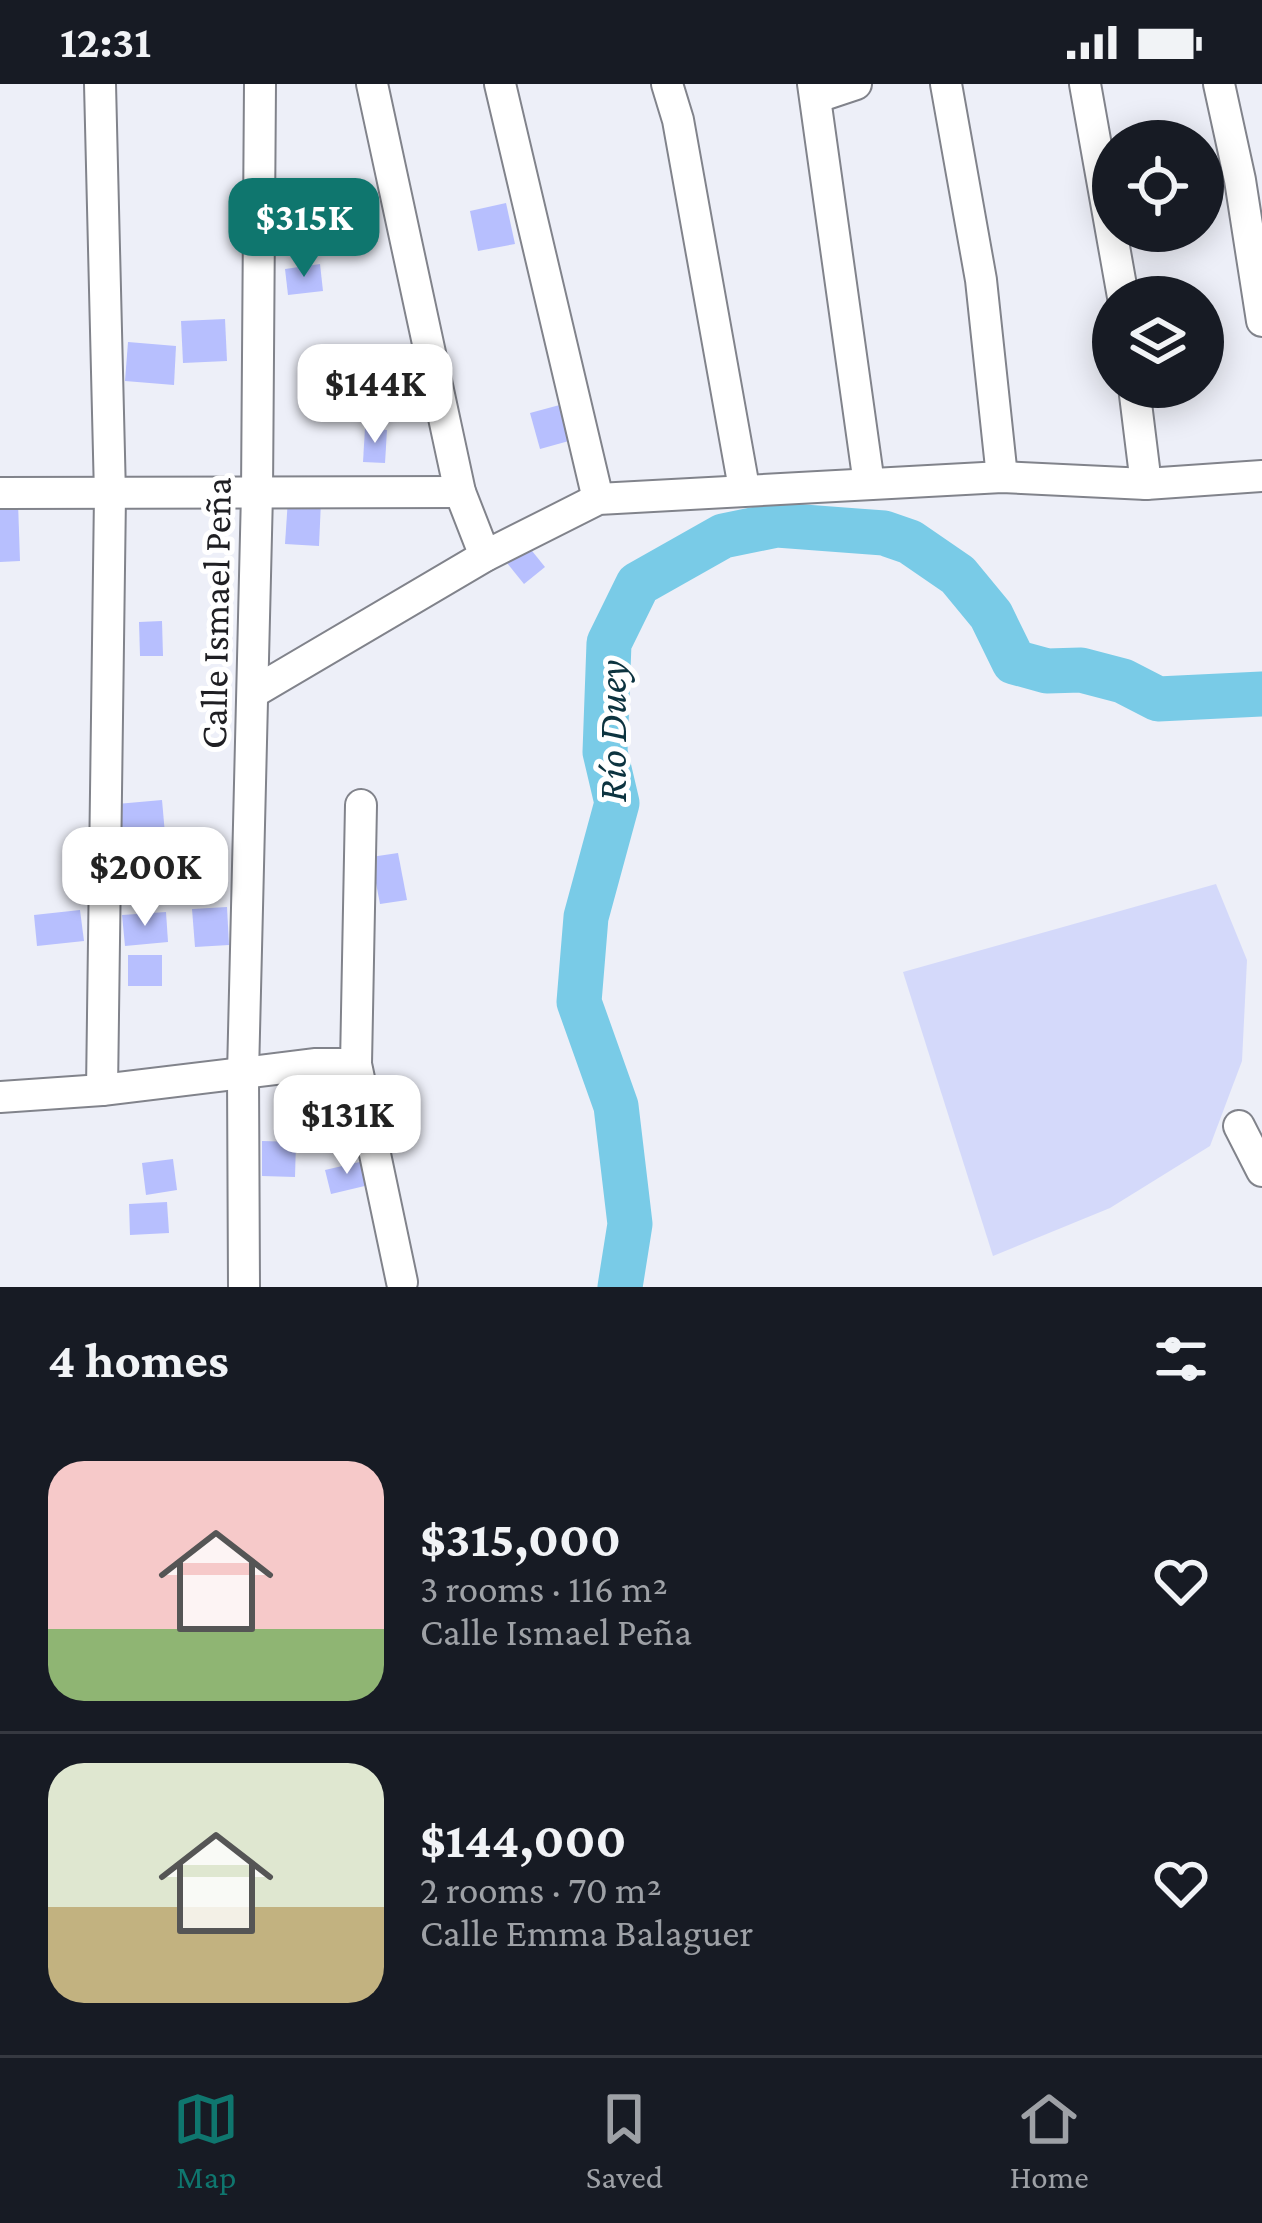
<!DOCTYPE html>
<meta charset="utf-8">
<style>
:root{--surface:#171b24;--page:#20242c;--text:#f1f3f6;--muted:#9ea1a6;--line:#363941;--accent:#0f766e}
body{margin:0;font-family:"Crimson Pro",serif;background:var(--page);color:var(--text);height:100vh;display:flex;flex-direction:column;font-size:45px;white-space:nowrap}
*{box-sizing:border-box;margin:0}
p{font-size:39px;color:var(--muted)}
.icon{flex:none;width:66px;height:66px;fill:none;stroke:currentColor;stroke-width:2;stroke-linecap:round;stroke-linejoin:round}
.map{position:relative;height:1203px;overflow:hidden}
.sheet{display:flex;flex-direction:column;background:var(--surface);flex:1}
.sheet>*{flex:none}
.buttons{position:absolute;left:1092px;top:36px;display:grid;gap:24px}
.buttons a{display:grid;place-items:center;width:132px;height:132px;border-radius:50%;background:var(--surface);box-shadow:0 6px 30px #0003;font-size:60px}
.price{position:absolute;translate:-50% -102px;padding:0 27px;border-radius:24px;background:#fff;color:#222;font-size:39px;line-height:78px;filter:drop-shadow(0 3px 6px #0008)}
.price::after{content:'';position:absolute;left:50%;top:72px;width:36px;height:27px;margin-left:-18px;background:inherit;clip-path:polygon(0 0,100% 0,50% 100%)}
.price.current{background:var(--accent);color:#fff}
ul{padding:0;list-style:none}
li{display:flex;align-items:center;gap:36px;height:300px;padding:0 48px}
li+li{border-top:3px solid var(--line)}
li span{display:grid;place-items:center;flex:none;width:336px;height:240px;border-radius:36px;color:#555}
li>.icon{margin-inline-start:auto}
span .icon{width:144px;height:144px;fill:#fffc;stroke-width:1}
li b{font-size:51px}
h2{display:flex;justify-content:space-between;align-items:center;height:144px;padding:0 48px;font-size:51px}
.status{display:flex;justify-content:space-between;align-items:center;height:84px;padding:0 60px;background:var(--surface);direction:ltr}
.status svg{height:33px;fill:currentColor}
.dock{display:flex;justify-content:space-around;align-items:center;height:168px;border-top:3px solid var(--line);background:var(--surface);font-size:33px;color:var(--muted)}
.dock a{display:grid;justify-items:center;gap:6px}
.dock .current{color:var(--accent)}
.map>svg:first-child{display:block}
.green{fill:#d4d9fa}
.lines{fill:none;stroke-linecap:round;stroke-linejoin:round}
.river{stroke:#79cbe7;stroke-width:45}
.building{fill:#b7bffe}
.street-casing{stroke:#81838b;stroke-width:34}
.street{stroke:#fff;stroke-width:30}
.labels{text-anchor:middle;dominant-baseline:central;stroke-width:10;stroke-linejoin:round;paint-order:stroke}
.street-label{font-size:39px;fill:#1f1f23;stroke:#fff}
.water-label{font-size:42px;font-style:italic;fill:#0c333f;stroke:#fff}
</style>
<div class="status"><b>12:31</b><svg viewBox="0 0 49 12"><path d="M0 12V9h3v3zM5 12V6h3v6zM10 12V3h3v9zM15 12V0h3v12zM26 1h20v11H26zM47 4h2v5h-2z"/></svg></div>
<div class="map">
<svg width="1262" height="1203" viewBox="0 0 1262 1203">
<rect width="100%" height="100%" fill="#edeff8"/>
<!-- green -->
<polygon class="green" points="1216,800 1247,876 1242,977 1210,1062 1110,1124 993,1172 903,888"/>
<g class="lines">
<!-- river -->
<polyline class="river" points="620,1203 630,1140 616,1022 579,918 586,833 617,719 605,668 609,559 638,500 723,452 777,441 884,449 910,458 958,491 991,531 1014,578 1047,587 1081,586 1123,597 1158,615 1262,610"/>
</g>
<!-- building -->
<g class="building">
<polygon points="506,119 515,160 478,167 470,127"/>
<polygon points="320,180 323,207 288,211 285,185"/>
<polygon points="225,235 227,277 183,279 181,237"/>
<polygon points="128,258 176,262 174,301 125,297"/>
<polygon points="567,319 576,355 540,365 530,329"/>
<polygon points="365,344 387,346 385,379 363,378"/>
<polygon points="288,415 321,417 319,462 285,460"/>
<polygon points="0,418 18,418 20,477 0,478"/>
<polygon points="524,457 545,483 524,500 503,474"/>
<polygon points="162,537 163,572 140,572 139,538"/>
<polygon points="162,716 165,750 120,754 117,720"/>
<polygon points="398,769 407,816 380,820 371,773"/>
<polygon points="227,823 229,861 195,863 192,825"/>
<polygon points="80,826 84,857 37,862 34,831"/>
<polygon points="166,828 168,858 125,862 122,831"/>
<rect x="128" y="871" width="34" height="31"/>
<polygon points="262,1057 296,1058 295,1093 262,1092"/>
<polygon points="173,1075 177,1106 146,1111 142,1079"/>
<polygon points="364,1077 369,1101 331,1110 325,1086"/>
<polygon points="167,1118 169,1149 130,1151 129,1120"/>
</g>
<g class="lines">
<defs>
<g id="street">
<polyline points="100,0 110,411 102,1006"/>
<polyline points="372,0 460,408 485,472"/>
<polyline points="500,0 598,415"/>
<polyline points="667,0 678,36 744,404"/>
<polyline points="813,0 869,400"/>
<polyline points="946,0 981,196 1002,393"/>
<polyline points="1085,0 1123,213"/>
<polyline points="1219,0 1240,96 1262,237"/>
<polyline points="817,13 856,0"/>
<polyline points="1134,303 1146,400"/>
<polyline points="0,409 460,408"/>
<polyline points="254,608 485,472 598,415 1002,393 1146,400 1262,392"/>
<polyline points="361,721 356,980 402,1198"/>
<polyline points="0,1013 102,1006 316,980 356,980"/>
<polyline points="1239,1042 1262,1087"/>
<polyline points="244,1203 243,990 257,409 260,0"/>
</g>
</defs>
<!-- street casing -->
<use href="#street" class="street-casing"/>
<!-- street -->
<use href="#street" class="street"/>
</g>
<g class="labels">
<!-- street labels -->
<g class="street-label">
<text transform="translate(215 529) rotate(-89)">Calle Ismael Peña</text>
</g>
<!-- water labels -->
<g class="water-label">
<text transform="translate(611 647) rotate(-90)">Río Duey</text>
</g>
</g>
</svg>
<div class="buttons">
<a><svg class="icon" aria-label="locate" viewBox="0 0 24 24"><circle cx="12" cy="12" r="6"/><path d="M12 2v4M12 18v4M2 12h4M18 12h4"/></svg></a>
<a><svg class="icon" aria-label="layers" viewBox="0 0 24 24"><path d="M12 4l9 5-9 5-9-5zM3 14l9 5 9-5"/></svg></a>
</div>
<b class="price current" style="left:304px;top:196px">$315K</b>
<b class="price" style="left:375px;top:362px">$144K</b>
<b class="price" style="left:145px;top:845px">$200K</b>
<b class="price" style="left:347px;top:1093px">$131K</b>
</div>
<section class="sheet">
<h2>4 homes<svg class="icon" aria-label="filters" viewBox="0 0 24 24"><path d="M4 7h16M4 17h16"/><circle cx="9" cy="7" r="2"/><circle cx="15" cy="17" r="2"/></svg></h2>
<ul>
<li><span style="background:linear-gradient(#f6c9c9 70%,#8fb573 0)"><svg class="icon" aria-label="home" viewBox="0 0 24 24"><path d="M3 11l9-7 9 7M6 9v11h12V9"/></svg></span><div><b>$315,000</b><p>3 rooms · 116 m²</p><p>Calle Ismael Peña</p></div><svg class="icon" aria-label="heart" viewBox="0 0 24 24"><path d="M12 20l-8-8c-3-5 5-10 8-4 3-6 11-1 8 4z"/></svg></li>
<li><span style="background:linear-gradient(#dfe7d0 60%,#c2b280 0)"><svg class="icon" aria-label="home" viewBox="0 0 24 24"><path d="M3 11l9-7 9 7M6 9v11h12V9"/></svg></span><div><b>$144,000</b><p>2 rooms · 70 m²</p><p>Calle Emma Balaguer</p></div><svg class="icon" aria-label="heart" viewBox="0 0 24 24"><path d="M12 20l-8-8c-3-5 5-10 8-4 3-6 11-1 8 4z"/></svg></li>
</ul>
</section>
<nav class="dock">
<a class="current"><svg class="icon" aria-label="map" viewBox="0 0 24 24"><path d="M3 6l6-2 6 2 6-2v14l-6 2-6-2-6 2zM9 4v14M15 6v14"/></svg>Map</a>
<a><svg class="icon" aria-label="saved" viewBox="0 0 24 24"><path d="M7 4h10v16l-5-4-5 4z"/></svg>Saved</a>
<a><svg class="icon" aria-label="home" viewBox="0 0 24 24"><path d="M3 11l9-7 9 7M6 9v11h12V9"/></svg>Home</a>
</nav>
